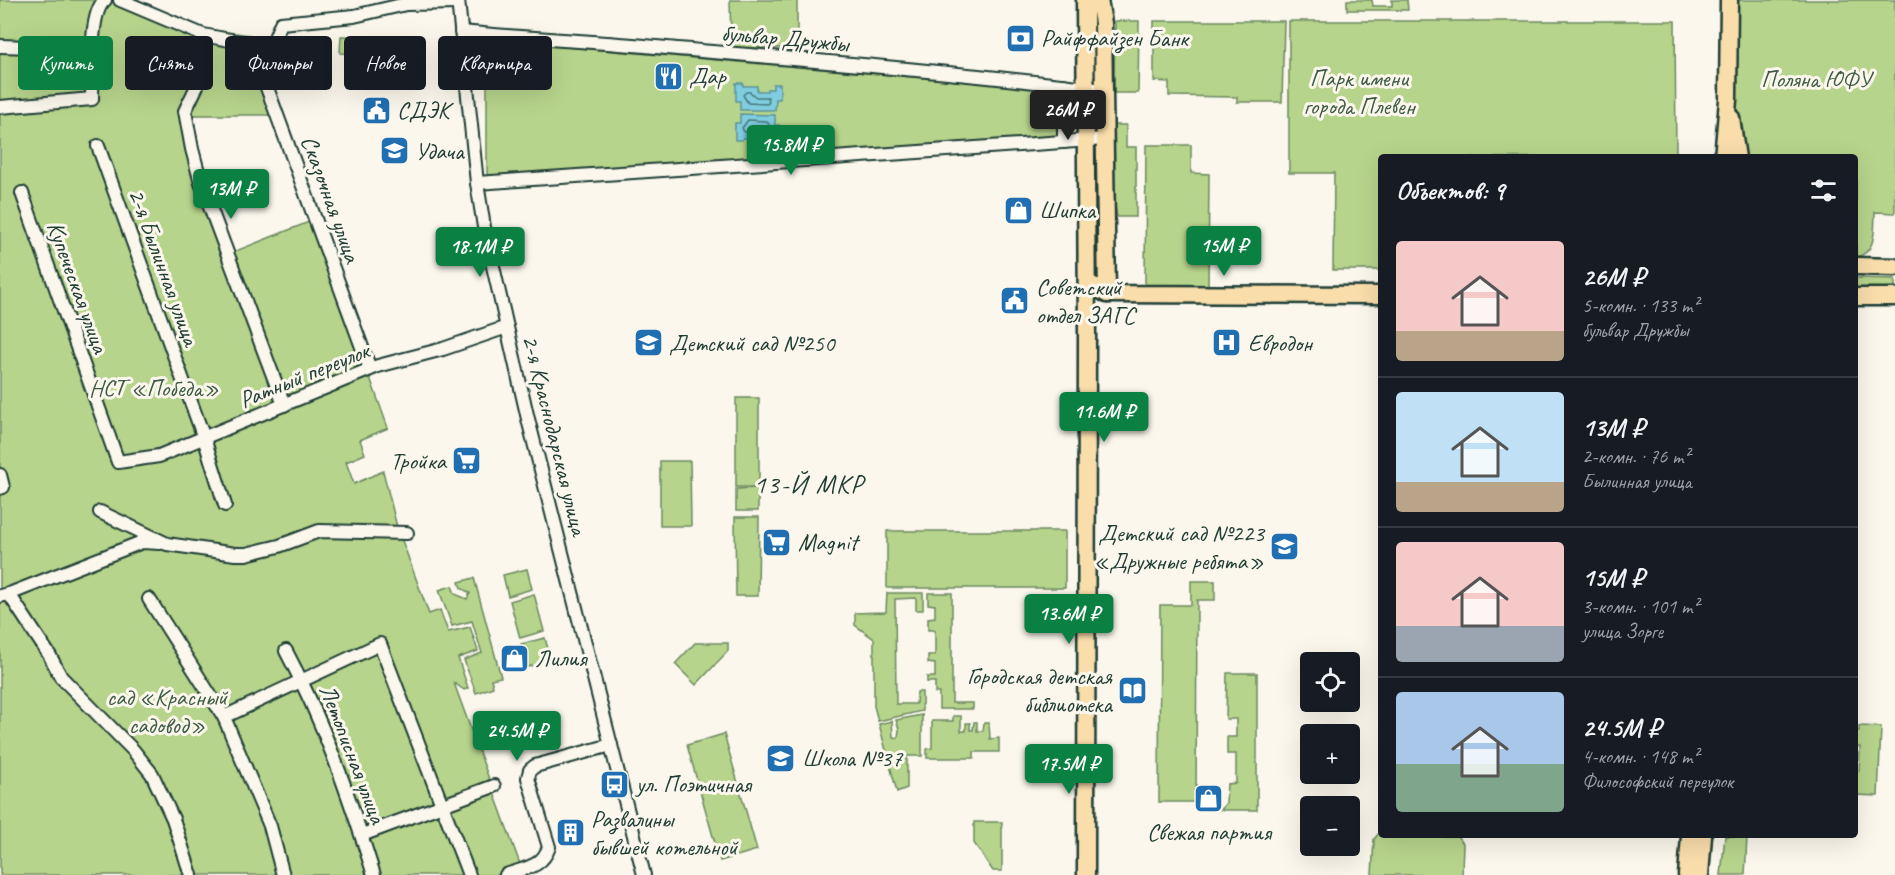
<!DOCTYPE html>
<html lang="ru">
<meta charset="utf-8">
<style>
:root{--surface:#171b24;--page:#20242c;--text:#f1f3f6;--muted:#9ea1a6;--line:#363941;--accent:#0b8043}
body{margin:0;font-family:Caveat,sans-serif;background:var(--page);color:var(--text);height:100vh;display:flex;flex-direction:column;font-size:22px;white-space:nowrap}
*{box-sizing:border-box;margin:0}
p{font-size:20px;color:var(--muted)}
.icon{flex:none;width:33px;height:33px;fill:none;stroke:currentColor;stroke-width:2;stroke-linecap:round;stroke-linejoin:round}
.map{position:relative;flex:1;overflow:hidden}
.sheet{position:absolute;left:1378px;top:154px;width:480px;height:684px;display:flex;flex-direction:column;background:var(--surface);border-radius:6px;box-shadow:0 6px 24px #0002}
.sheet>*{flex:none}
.top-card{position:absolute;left:18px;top:36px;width:570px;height:54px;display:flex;gap:12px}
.tools{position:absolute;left:1300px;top:652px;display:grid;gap:12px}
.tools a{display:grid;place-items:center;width:60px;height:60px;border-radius:6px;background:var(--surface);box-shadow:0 6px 24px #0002;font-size:30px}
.price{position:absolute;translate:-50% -51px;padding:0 14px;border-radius:6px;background:var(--accent);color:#fff;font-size:20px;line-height:39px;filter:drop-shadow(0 2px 3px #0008)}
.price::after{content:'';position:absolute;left:50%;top:36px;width:18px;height:14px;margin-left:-9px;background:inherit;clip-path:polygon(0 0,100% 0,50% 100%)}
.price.selected{background:#222;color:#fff}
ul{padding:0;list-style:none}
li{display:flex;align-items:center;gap:18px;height:150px;padding:0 18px}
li+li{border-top:2px solid var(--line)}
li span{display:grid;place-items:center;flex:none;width:168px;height:120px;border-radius:6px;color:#555}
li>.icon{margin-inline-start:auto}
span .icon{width:72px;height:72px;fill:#fffc;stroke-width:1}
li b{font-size:26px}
h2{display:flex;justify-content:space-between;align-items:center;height:72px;padding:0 18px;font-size:26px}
.pill{padding:0 21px;border-radius:6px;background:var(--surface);box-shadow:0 6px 24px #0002;font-size:21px;line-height:54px}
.pill.selected{background:var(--accent);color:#fff}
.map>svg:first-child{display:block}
.green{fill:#b7d48c;stroke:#6b8860;stroke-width:1.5}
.water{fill:#80cde0;stroke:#59939b;stroke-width:1.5}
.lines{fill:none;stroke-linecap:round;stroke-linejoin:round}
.shore{stroke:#467779;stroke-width:1.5}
.minor-casing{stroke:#1f3d34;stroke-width:16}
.major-casing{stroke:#1f3d34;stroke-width:21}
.minor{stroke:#fbf7ec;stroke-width:12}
.major{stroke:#f9ddab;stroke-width:16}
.labels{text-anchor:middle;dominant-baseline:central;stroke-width:6;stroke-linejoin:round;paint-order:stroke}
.street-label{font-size:24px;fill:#1f3d34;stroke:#fbf7ec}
.poi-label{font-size:24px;fill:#1f3d34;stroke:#fbf7ec;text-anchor:start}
.park-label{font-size:24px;fill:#3d5b46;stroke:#fbf7ec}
.neighbourhood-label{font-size:26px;letter-spacing:1.5px;fill:#1f3d34;stroke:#fbf7ec}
</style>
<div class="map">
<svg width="1895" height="875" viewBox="0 0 1895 875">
<rect width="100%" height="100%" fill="#fbf7ec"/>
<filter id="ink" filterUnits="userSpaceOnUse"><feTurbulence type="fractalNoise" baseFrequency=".0167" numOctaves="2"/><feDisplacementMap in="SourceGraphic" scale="12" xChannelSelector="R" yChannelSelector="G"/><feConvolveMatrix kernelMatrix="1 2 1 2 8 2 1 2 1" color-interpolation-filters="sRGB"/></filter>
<g filter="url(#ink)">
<!-- green -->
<g class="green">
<polygon points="0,0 118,0 205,29 250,35 280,115 183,115 226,255 314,220 388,428 360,440 365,454 346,462 354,484 383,471 397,527 319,529 246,552 142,540 0,594"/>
<polygon points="730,0 797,0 797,48 733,48 733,43 731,43"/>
<polygon points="1347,0 1372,0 1373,6 1392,6 1392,0 1407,0 1408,10 1347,10"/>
<path d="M1736,0H1895V213L1875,212C1874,230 1877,252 1856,257V158L1743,157V132L1736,105Z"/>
<polygon points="1115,21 1139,21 1138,93 1114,93"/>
<polygon points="1154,21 1284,21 1282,102 1237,102 1237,97 1169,96 1169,82 1154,81"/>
<polygon points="1289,21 1675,21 1676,157 1382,158 1381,270 1333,270 1334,173 1289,173"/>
<polygon points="341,36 371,37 370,55 340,53"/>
<polygon points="487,40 1052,89 1059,93 1059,137 487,179"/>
<polygon points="1114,125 1126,125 1126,147 1136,147 1136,217 1117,217 1114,200"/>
<polygon points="1146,145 1191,145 1191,173 1209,174 1208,286 1145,285"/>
<polygon points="1856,278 1895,279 1895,288 1856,288"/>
<rect x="736" y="398" width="23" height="89"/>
<polygon points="660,461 690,461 691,526 660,526"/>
<polygon points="758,488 758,511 736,511 736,489"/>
<polygon points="735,517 759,517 758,596 736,596"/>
<rect x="887" y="531" width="178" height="57"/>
<polygon points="320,533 400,535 429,614 440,610 448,632 470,627 478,651 458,658 468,688 464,690 454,683 524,875 0,875 0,598 140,546 176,547 243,558"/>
<polygon points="527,569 532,589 508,596 503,575"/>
<polygon points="474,578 501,677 491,679 493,687 476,693 464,660 482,653 472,621 452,626 439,590 452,586 455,594 467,599 470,593 461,588 459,582"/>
<polygon points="1191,581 1215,581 1215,600 1197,600 1196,802 1159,802 1160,605 1191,605"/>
<polygon points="887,593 923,593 923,610 916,610 916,598 895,599 896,704 916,704 917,692 922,692 922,711 878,721 874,706 874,639 855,625 855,613 886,612"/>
<polygon points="928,593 952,593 952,703 973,703 973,709 939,709 939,693 935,693 935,682 927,682 927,677 935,677 935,664 928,663 928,655 935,655 935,630 928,630 928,618 935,617 935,605 928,604"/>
<polygon points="534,594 544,631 520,638 510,601"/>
<polygon points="545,638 551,660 539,660 540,664 527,667 521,644"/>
<polygon points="695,643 728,643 728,651 696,685 675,664"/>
<polygon points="1227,673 1257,673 1257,810 1221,810 1226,803 1227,784 1236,783 1236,754 1227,754 1227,737 1236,737 1236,719 1226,719"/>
<polygon points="922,715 922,756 907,756 907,788 897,792 879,724 892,721 893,737 898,738 899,729 896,720"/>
<polygon points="953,716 961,716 961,731 966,731 966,723 970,723 970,730 973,730 974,722 977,722 977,731 983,731 984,723 989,723 990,739 999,738 999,752 974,752 974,758 927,758 927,749 932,748 932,721 953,721"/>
<polygon points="1859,726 1881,727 1878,796 1856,795 1856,772 1859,771 1860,747 1856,747 1856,731 1859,731"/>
<polygon points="724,734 757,850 720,861 687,745"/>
<polygon points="974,822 1002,822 1002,871 993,871 974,843"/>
<polygon points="1381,831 1382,836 1457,836 1463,843 1462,875 1372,875 1374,839"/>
<polygon points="1725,836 1747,837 1745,875 1721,875"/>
</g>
<!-- water -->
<g class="water">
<polygon points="736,83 743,83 743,86 757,86 757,91 767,91 767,89 773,89 773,84 780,84 780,99 776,99 775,110 740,110 740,101 736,101"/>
<polygon points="740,114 775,115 775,125 779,125 779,140 772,140 772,135 766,135 766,133 756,133 756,138 743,138 742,140 735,140 735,123 740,123"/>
</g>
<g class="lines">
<!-- shore -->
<g class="shore">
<polygon points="746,92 750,92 756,97 768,97 769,102 767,104 748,103 743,95"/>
<polygon points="748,120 767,121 769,125 767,127 756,127 750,132 744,132 742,128"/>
</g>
<defs>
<g id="minor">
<polyline points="120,0 203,35 251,44 272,45 281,23 354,16 406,4 458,3"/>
<polyline points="458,0 477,183 484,227 528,419 644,875"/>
<path d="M461,32C518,38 576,40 633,45C790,59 948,71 1104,90"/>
<polyline points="203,35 197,86 185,111 192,149 201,183 284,405"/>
<polyline points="251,44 370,369"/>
<polyline points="0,46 94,49"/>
<path d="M0,107L92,99C93,77 88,13 105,0"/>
<polyline points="1064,142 1064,85"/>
<polyline points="98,146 204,438 225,505"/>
<polyline points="477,183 1105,139"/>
<polyline points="22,193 118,462 159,456 378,366 443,349 507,327"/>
<polyline points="0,475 3,487 0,488"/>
<polyline points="100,512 167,544 235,554 246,554 279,546 319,531 407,533"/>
<polyline points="9,594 50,656 61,677 133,750 152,774 173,819 191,875"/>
<polyline points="0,596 9,594 142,542 160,543"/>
<polyline points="149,599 224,717 270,826 283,875"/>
<path d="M286,651C324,722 350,799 374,875"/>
<polyline points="224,717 380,644 469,875"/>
<polyline points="362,835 494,786"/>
<path d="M506,875C524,868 542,868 549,847L528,778L530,770L535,766L611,745"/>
</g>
<g id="major">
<polyline points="1085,0 1087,335 1086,875"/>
<polyline points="1099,0 1103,23 1107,294"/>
<polyline points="1731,118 1737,158"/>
<polyline points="1723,158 1728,100 1729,0"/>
<polyline points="1856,266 1895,267"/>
<polyline points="1087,282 1107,294 1382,295"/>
<polyline points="1856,297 1895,297"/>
<polyline points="1687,875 1690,836"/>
<polyline points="1700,875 1703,836"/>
</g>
</defs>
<!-- minor casing -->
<use href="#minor" class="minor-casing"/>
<!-- major casing -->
<use href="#major" class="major-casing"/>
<!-- minor -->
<use href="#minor" class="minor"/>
<!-- major -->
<use href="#major" class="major"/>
</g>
</g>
<!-- icons -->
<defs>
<symbol id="bank-square" viewBox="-11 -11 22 22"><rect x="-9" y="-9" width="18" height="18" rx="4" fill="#1f6fb2" stroke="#fbf7ec"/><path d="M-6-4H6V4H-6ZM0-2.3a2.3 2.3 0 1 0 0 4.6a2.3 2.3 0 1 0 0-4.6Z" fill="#fff"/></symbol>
<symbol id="restaurant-square" viewBox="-11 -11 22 22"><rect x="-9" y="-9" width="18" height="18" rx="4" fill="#1f6fb2" stroke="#fbf7ec"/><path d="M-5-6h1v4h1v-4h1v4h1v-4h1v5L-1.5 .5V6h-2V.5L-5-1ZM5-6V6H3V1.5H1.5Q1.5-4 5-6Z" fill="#fff"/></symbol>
<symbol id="civic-square" viewBox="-11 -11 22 22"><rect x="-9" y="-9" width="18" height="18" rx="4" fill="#1f6fb2" stroke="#fbf7ec"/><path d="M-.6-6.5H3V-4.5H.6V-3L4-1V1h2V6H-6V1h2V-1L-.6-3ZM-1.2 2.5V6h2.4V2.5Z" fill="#fff"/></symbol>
<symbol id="school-square" viewBox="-11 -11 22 22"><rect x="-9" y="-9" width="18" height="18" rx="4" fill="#1f6fb2" stroke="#fbf7ec"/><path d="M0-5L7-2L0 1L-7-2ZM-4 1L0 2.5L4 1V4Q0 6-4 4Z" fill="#fff"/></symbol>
<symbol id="shop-square" viewBox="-11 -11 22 22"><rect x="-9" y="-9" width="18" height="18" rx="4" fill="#1f6fb2" stroke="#fbf7ec"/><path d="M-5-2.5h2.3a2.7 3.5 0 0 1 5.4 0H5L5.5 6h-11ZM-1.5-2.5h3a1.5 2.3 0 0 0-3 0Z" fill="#fff"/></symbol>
<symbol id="hospital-square" viewBox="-11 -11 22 22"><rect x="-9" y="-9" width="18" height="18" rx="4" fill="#1f6fb2" stroke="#fbf7ec"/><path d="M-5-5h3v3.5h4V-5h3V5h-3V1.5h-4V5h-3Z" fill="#fff"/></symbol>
<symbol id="supermarket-square" viewBox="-11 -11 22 22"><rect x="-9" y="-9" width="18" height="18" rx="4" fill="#1f6fb2" stroke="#fbf7ec"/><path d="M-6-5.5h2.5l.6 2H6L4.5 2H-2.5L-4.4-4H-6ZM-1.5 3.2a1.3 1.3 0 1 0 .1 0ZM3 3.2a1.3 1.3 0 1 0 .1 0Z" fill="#fff"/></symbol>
<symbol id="library-square" viewBox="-11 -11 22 22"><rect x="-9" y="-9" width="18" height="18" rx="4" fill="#1f6fb2" stroke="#fbf7ec"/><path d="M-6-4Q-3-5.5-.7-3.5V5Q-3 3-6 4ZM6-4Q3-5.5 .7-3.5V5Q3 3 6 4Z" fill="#fff"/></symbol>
<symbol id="bus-square" viewBox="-11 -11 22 22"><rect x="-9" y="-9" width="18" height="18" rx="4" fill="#1f6fb2" stroke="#fbf7ec"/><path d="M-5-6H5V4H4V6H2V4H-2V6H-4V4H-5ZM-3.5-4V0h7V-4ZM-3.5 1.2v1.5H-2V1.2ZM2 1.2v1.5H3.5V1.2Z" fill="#fff"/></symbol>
<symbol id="building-square" viewBox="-11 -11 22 22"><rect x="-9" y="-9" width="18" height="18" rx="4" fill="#1f6fb2" stroke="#fbf7ec"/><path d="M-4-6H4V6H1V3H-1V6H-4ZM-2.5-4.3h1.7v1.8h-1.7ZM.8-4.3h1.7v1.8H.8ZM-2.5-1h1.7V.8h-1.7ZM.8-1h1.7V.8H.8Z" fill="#fff"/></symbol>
</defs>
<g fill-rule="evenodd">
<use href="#bank-square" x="1004" y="22" width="33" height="33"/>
<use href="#restaurant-square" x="652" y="60" width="33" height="33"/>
<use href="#civic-square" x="360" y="94" width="33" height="33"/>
<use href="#school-square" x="378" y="134" width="33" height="33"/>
<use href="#shop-square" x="1002" y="194" width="33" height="33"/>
<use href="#civic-square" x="998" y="284" width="33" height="33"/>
<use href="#school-square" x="632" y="326" width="33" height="33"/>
<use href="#hospital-square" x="1210" y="326" width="33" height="33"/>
<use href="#supermarket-square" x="450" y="444" width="33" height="33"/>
<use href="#supermarket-square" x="760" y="526" width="33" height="33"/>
<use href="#school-square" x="1268" y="530" width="33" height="33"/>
<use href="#shop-square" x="498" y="642" width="33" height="33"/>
<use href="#library-square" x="1116" y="674" width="33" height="33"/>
<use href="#school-square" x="764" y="742" width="33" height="33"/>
<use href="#bus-square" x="598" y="768" width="33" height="33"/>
<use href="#shop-square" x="1192" y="782" width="33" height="33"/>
<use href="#building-square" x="554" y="816" width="33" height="33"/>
</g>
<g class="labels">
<!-- street labels -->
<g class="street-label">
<text transform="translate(785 38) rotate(5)">бульвар Дружбы</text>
<text transform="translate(331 199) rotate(70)">Сказочная улица</text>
<text transform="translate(164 267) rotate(70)">2-я Былинная улица</text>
<text transform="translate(78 287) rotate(70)">Купеческая улица</text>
<text transform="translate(304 375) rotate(-22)">Ратный переулок</text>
<text transform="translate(555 435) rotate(76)">2-я Краснодарская улица</text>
<text transform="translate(353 754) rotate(69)">Летописная улица</text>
</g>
<!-- poi labels -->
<g class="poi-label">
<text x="1041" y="38">Райффайзен Банк</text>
<text x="689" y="76">Дар</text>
<text x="397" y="110">СДЭК</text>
<text x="415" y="151">Удача</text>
<text x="1039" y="210">Шипка</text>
<text x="1036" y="287">Советский<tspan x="1036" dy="28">отдел ЗАГС</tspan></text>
<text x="669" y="343">Детский сад №250</text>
<text x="1248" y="343">Евродон</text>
<text x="446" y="461" text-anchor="end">Тройка</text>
<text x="1264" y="533" text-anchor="end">Детский сад №223<tspan x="1264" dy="28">«Дружные ребята»</tspan></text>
<text x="798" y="542">Magnit</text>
<text x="535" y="658">Лилия</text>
<text x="1112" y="676" text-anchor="end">Городская детская<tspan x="1112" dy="28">библиотека</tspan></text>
<text x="802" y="758">Школа №37</text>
<text x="636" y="784">ул. Поэтичная</text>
<text x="591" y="819">Развалины<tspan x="591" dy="28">бывшей котельной</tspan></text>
<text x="1209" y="832" text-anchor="middle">Свежая партия</text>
</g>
<!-- park labels -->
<g class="park-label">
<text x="1359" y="78">Парк имени<tspan x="1359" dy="28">города Плевен</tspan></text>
<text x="1816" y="79">Поляна ЮФУ</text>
<text x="154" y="388">НСТ «Победа»</text>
<text x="167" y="697">сад «Красный<tspan x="167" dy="28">садовод»</tspan></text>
</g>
<!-- neighbourhood labels -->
<g class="neighbourhood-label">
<text x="809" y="484">13-Й МКР</text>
</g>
</g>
</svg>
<div class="tools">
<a><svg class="icon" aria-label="locate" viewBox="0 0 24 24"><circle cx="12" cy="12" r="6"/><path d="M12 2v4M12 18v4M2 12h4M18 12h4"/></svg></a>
<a>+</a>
<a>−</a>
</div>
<b class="price selected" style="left:1068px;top:141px">26M ₽</b>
<b class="price" style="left:791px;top:176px">15.8M ₽</b>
<b class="price" style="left:231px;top:220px">13M ₽</b>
<b class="price" style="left:1224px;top:277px">15M ₽</b>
<b class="price" style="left:480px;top:278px">18.1M ₽</b>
<b class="price" style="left:1104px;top:443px">11.6M ₽</b>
<b class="price" style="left:1069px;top:645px">13.6M ₽</b>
<b class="price" style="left:517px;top:762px">24.5M ₽</b>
<b class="price" style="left:1069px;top:795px">17.5M ₽</b>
<div class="top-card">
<a class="pill selected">Купить</a>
<a class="pill">Снять</a>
<a class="pill">Фильтры</a>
<a class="pill">Новое</a>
<a class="pill">Квартира</a>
</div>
<section class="sheet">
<h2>Объектов: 9<svg class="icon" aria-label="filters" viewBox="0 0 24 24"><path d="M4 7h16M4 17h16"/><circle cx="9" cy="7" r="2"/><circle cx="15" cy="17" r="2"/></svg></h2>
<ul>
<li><span style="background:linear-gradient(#f6c9c9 75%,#b9a48a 0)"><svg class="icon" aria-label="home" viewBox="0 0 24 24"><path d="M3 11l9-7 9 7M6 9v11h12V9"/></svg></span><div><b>26M ₽</b><p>5-комн. · 133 m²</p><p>бульвар Дружбы</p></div></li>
<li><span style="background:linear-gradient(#bfe0f5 75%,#b9a48a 0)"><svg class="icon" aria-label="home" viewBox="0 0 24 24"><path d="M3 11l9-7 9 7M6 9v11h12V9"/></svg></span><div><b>13M ₽</b><p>2-комн. · 76 m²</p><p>Былинная улица</p></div></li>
<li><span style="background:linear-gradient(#f6c9c9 70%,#9aa5b1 0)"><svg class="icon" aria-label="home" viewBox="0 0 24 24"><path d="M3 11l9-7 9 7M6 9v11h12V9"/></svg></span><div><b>15M ₽</b><p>3-комн. · 101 m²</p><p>улица Зорге</p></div></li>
<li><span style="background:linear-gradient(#a9c7e8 60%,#7fa58c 0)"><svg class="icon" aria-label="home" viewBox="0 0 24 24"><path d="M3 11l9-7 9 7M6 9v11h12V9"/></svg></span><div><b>24.5M ₽</b><p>4-комн. · 148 m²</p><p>Философский переулок</p></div></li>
</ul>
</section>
</div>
